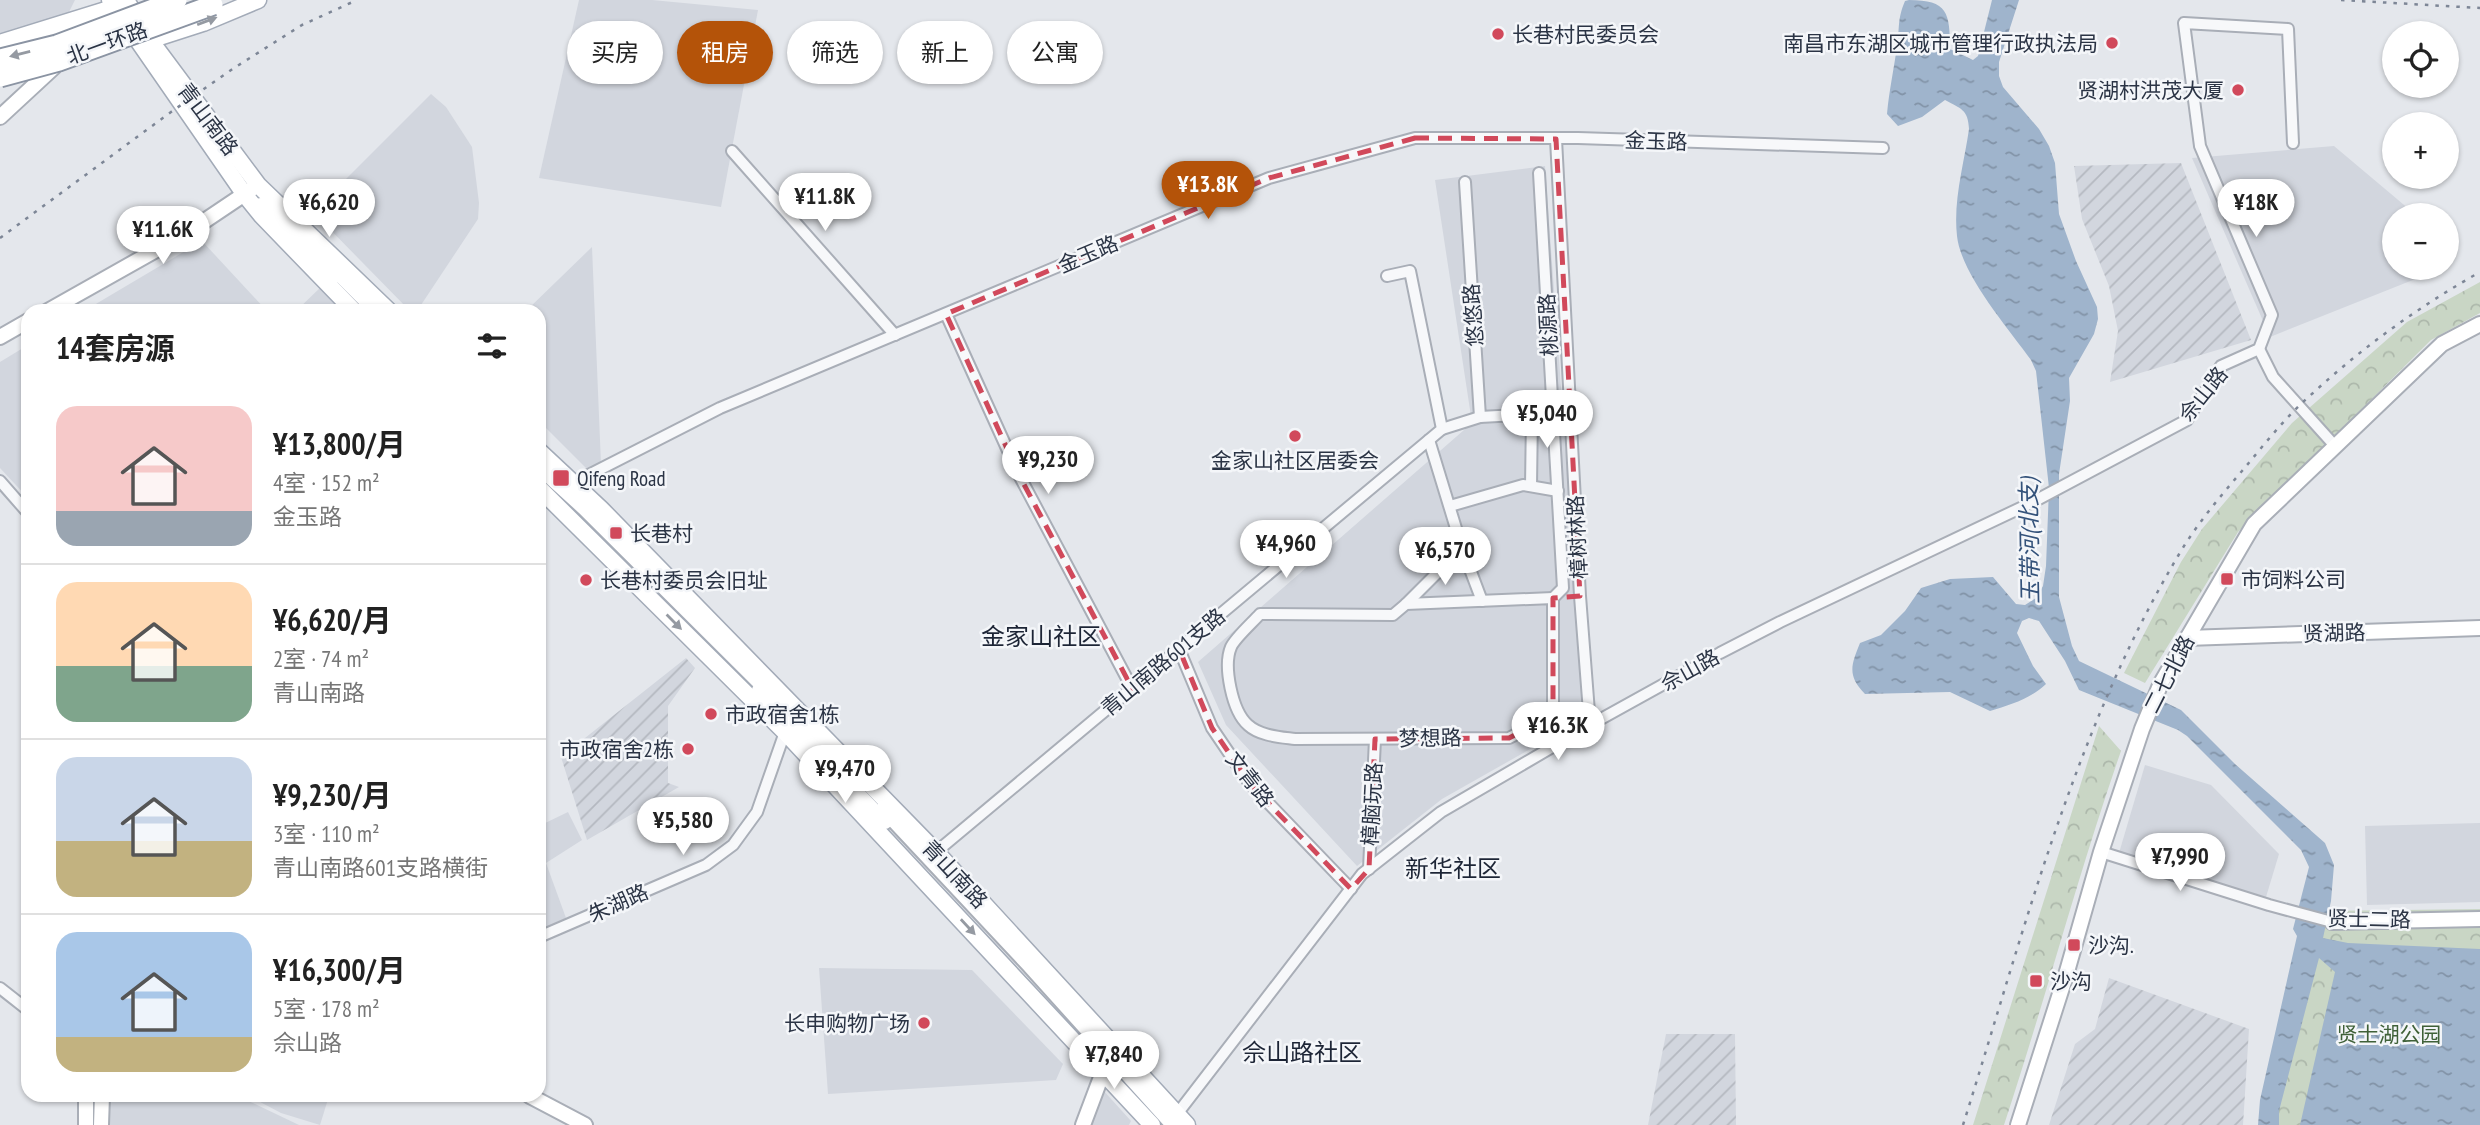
<!DOCTYPE html>
<html lang="zh">
<meta charset="utf-8">
<style>
:root{--surface:#fff;--page:#f2f2f2;--text:#222;--muted:#767676;--line:#e0e0e0;--accent:#b45309}
body{margin:0;font-family:"PT Sans Narrow","Noto Sans SC",sans-serif;background:var(--page);color:var(--text);height:100vh;display:flex;flex-direction:column;font-size:26px;white-space:nowrap}
*{box-sizing:border-box;margin:0}
p{font-size:23px;color:var(--muted)}
.icon{flex:none;width:38px;height:38px;fill:none;stroke:currentColor;stroke-width:2;stroke-linecap:round;stroke-linejoin:round}
.map{position:relative;flex:1;overflow:hidden}
.details{position:absolute;left:21px;top:304px;width:525px;height:798px;display:flex;flex-direction:column;background:var(--surface);border-radius:21px;box-shadow:0 2px 5px #0004}
.details>*{flex:none}
.banner{position:absolute;left:567px;top:21px;width:665px;height:63px;display:flex;gap:14px}
.controls{position:absolute;left:2382px;top:21px;display:grid;gap:14px}
.controls a{display:grid;place-items:center;width:77px;height:77px;border-radius:50%;background:var(--surface);box-shadow:0 2px 5px #0004;font-size:35px}
.price{position:absolute;translate:-50% -60px;padding:0 16px;border-radius:24px;background:#fff;color:#222;font-size:23px;line-height:46px;filter:drop-shadow(0 2px 4px #0008)}
.price::after{content:'';position:absolute;left:50%;top:42px;width:21px;height:16px;margin-left:-10px;background:inherit;clip-path:polygon(0 0,100% 0,50% 100%)}
.price.selected{background:var(--accent);color:#fff}
ul{padding:0;list-style:none}
li{display:flex;align-items:center;gap:21px;height:175px;padding:0 35px}
li+li{border-top:2px solid var(--line)}
li span{display:grid;place-items:center;flex:none;width:196px;height:140px;border-radius:21px;color:#555}
li>.icon{margin-inline-start:auto}
span .icon{width:84px;height:84px;fill:#fffc;stroke-width:1}
li b{font-size:30px}
h2{display:flex;justify-content:space-between;align-items:center;height:84px;padding:0 35px;font-size:30px}
.chip{padding:0 24px;border-radius:32px;background:var(--surface);box-shadow:0 2px 5px #0004;font-size:24px;line-height:63px}
.chip.selected{background:var(--accent);color:#fff}
.map>svg:first-child{display:block}
.built{fill:#d2d6de}
.industrial{fill:url(#industrial-furrows)}
.forest{fill:url(#forest-crowns)}
.water{fill:url(#water-ripples)}
.lines{fill:none;stroke-linecap:round;stroke-linejoin:round}
.street-casing{stroke:#a9aeb7;stroke-width:14}
.secondary-casing{stroke:#a9aeb7;stroke-width:18}
.primary-casing{stroke:#a3abb8;stroke-width:19}
.street{stroke:#f7f8fa;stroke-width:10}
.secondary{stroke:#fff;stroke-width:14}
.primary{stroke:#fff;stroke-width:16}
.rail{stroke:#7d8696;stroke-width:2.5;stroke-dasharray:3.5 7;stroke-linecap:butt}
.highway-bridge-casing{stroke:#8b94a3;stroke-width:23;stroke-linecap:butt}
.highway-bridge{stroke:#fff;stroke-width:19}
.oneway{fill:#959aa2}
.marked{fill:none;stroke:#d1495b;stroke-width:5;stroke-dasharray:14 9;stroke-linejoin:round}
.poi-dot{fill:#d1495b;stroke:#f4f6f9;stroke-width:2.5}
.labels{text-anchor:middle;dominant-baseline:central;stroke-width:5;stroke-linejoin:round;paint-order:stroke}
.poi-label{font-size:21px;fill:#2b3445;stroke:#f4f6f9;text-anchor:start}
.street-label{font-size:21px;fill:#2b3445;stroke:#f4f6f9}
.park-label{font-size:21px;fill:#3f6138;stroke:#f4f6f9}
.water-label{font-size:23px;font-style:italic;fill:#34527a;stroke:#f4f6f9}
.quarter-label{font-size:24px;fill:#1d2536;stroke:#f4f6f9}
</style>
<div class="map">
<svg width="2480" height="1125" viewBox="0 0 2480 1125">
<defs>
<pattern id="industrial-furrows" width="10" height="10" patternUnits="userSpaceOnUse" patternTransform="scale(1.75)"><rect width="10" height="10" fill="#d2d6de"/><path d="M-1 1l2-2M0 10L10 0M9 11l2-2" fill="none" stroke="#b4b8c0"/></pattern>
<pattern id="forest-crowns" width="20" height="18" patternUnits="userSpaceOnUse" patternTransform="scale(1.75)"><rect width="20" height="18" fill="#c9d6c5"/><path d="M2 6a3 3 0 1 1 6 0M12 15a3 3 0 1 1 6 0" fill="none" stroke="#adb8ab"/></pattern>
<pattern id="water-ripples" width="26" height="14" patternUnits="userSpaceOnUse" patternTransform="scale(1.75)"><rect width="26" height="14" fill="#9fb4cc"/><path d="M2 4q2-2 4 0t4 0M15 11q2-2 4 0t4 0" fill="none" stroke="#8293a7"/></pattern>
</defs>
<rect width="100%" height="100%" fill="#e4e7ec"/>
<!-- built -->
<g class="built">
<polygon points="0,0 75,0 67,16 0,34"/>
<polygon points="579,0 652,0 758,10 721,207 539,178"/>
<polygon points="431,94 446,107 472,147 479,203 478,219 417,311 410,311 313,212"/>
<polygon points="2334,146 2416,215 2394,215 2394,268 2443,268 2270,337 2192,158"/>
<polygon points="1545,166 1585,718 1442,799 1357,866 1226,725 1198,662 1472,423 1435,180"/>
<polygon points="202,241 267,311 84,311"/>
<polygon points="592,247 601,464 587,469 539,421 539,312 525,312"/>
<polygon points="322,286 348,312 295,312"/>
<polygon points="28,345 28,498 0,468 0,362"/>
<polygon points="2145,765 2211,785 2279,854 2266,897 2119,853"/>
<polygon points="568,812 582,840 546,863 566,918 539,930 539,826"/>
<polygon points="2480,823 2480,902 2367,905 2365,826"/>
<polygon points="819,968 972,970 1063,1064 1056,1080 828,1094"/>
<polygon points="1102,1089 1131,1121 1129,1125 1088,1125"/>
<polygon points="110,1096 238,1096 299,1125 110,1125"/>
<polygon points="249,1096 329,1096 320,1125 281,1113"/>
</g>
<!-- industrial -->
<g class="industrial">
<polygon points="2181,163 2251,340 2110,382 2118,331 2109,286 2082,219 2074,166"/>
<polygon points="686,658 695,668 668,706 668,783 679,787 587,840 561,757"/>
<polygon points="2109,978 2249,1029 2243,1125 2049,1125 2075,1044 2095,1029"/>
<polygon points="1666,1034 1735,1034 1736,1125 1648,1125"/>
</g>
<!-- forest -->
<g class="forest">
<polygon points="2480,282 2480,313 2431,340 2238,532 2145,683 2124,673 2181,562 2202,529 2292,423 2407,322"/>
<path d="M2099,726L2121,751C2078,874 2045,1001 2004,1125H1973Z"/>
<polygon points="2480,909 2480,1125 2277,1125 2277,1110 2323,911"/>
</g>
<!-- water -->
<path class="water" d="M1909,0C1948,0 1950,13 1950,49L1973,60L1978,56L1992,0H2019L1999,62V76L2003,87L2039,129L2049,146L2055,163L2059,214L2076,261L2097,307L2098,319L2094,334L2069,378L2070,401L2059,474V597L2072,646L2079,661L2181,710L2235,764L2325,843L2334,865L2331,901L2323,938L2348,943L2480,949V1125H2300L2335,972L2319,958L2279,1111V1125H2258L2260,1100L2297,936L2293,929L2309,867L2301,850L2187,736L2178,730L2079,690L2065,661L2039,621L2029,618L2022,621L2017,633L2033,666L2046,684C2030,699 2010,705 1990,711L1950,692L1865,694C1847,676 1851,665 1860,643L1881,635L1905,611L1921,588L1950,579L1993,577L2016,604L2025,605L2036,598L2043,586L2046,566L2049,488L2036,371L2031,360C2008,328 1961,274 1957,236C1953,200 1964,164 1969,129C1968,109 1961,109 1945,100L1922,117L1898,126L1887,114C1889,91 1894,69 1897,46C1900,27 1897,20 1905,1Z"/>
<g class="lines">
<defs>
<g id="street">
<polyline points="1556,139 1580,596 1590,725"/>
<polyline points="732,151 895,335"/>
<polyline points="1539,173 1563,588 1553,598"/>
<polyline points="1465,182 1480,417 1553,413"/>
<polyline points="946,314 1019,475 1132,688"/>
<polyline points="2259,349 2273,377 2335,446"/>
<polyline points="1442,429 1480,417"/>
<polyline points="1429,440 1462,548 1482,601"/>
<polyline points="0,481 28,513"/>
<polyline points="573,483 720,408 1269,178 1415,138 1578,138 1883,148"/>
<polyline points="1531,486 1532,414"/>
<polyline points="1450,506 1523,485 1558,491"/>
<path d="M1553,598V705L1536,724L1509,738L1295,739C1280,737 1260,736 1248,725C1232,711 1223,666 1231,647C1235,638 1253,622 1260,614L1393,615L1406,604Z"/>
<polyline points="1406,604 1462,548"/>
<polyline points="1179,649 1212,728 1250,784 1351,889"/>
<polyline points="936,852 1442,429 1410,271 1387,276"/>
<polyline points="2101,852 2269,905 2332,922"/>
<polyline points="1369,869 1375,739"/>
<polyline points="539,937 706,865 733,845 757,812 785,732"/>
<polyline points="0,988 28,1010"/>
<polyline points="1174,1118 1362,874 1441,812 1590,725 1720,653 1780,622 2031,503 2187,420 2221,366 2259,349 2272,315 2200,146 2184,23 2288,29 2293,143"/>
</g>
<g id="secondary">
<polyline points="0,117 54,67"/>
<polyline points="261,205 335,276"/>
<polyline points="330,265 377,312"/>
<polyline points="46,312 188,232 252,189"/>
<polyline points="0,337 28,321"/>
<polyline points="539,467 584,508 769,692"/>
<polyline points="2187,638 2480,628"/>
<polyline points="759,690 885,822"/>
<polyline points="883,809 1028,964 1173,1125"/>
<polyline points="2332,922 2480,919"/>
<polyline points="530,1096 585,1125"/>
<polyline points="86,1125 86,1096"/>
<polyline points="101,1125 102,1096"/>
<polyline points="1083,1125 1106,1064"/>
<polyline points="2018,1125 2066,975 2101,852 2142,729 2161,683 2254,524 2442,344 2480,324"/>
</g>
<g id="primary">
<polyline points="110,0 245,195 262,216 355,312"/>
<polyline points="126,0 150,40 258,185 390,312"/>
<polyline points="0,43 122,5"/>
<polyline points="141,43 203,23 258,0"/>
<polyline points="539,451 601,509 936,852 1187,1125"/>
<polyline points="539,488 785,732 1152,1125"/>
</g>
</defs>
<!-- street casing -->
<use href="#street" class="street-casing"/>
<!-- secondary casing -->
<use href="#secondary" class="secondary-casing"/>
<!-- primary casing -->
<use href="#primary" class="primary-casing"/>
<!-- street -->
<use href="#street" class="street"/>
<!-- secondary -->
<use href="#secondary" class="secondary"/>
<!-- primary -->
<use href="#primary" class="primary"/>
<!-- rail -->
<g class="rail">
<polyline points="2341,0 2480,8"/>
<polyline points="0,238 171,112 234,68 302,25 357,0"/>
<path d="M1963,1125C2024,932 2074,731 2178,556C2196,525 2219,498 2242,471C2264,445 2286,416 2313,393C2364,346 2420,306 2480,272"/>
</g>
<defs>
<g id="highway-bridge">
<polyline points="0,59 57,45 177,0"/>
<polyline points="0,77 59,61 213,5"/>
</g>
</defs>
<!-- highway-bridge casing -->
<use href="#highway-bridge" class="highway-bridge-casing"/>
<!-- highway-bridge -->
<use href="#highway-bridge" class="highway-bridge"/>
</g>
<!-- one-way arrows -->
<defs><path id="oneway-solid" d="M-6-.8H1V-3.2L6.5 0L1 3.2V.8H-6Z" transform="scale(1.75)"/></defs>
<g class="oneway">
<use href="#oneway-solid" transform="translate(207 21) rotate(-21)"/>
<use href="#oneway-solid" transform="translate(20 54) rotate(166)"/>
<use href="#oneway-solid" transform="translate(674 622) rotate(45)"/>
<use href="#oneway-solid" transform="translate(968 927) rotate(47)"/>
</g>
<!-- marked area -->
<path class="marked" d="M1415,138L1556,139L1580,596L1553,598V705L1536,724L1509,738L1375,739L1369,869L1351,889L1250,784L1212,728L1179,649L1132,688L1019,475L946,314L1269,178Z"/>
<!-- markers -->
<g class="poi-dot">
<circle cx="1498" cy="34" r="7"/>
<circle cx="2112" cy="43" r="7"/>
<circle cx="2238" cy="90" r="7"/>
<circle cx="1295" cy="436" r="7"/>
<rect x="552" y="469" width="18" height="18" rx="3.5"/>
<rect x="609" y="526" width="14" height="14" rx="3.5"/>
<rect x="2220" y="572" width="14" height="14" rx="3.5"/>
<circle cx="586" cy="580" r="7"/>
<circle cx="711" cy="714" r="7"/>
<circle cx="688" cy="749" r="7"/>
<rect x="2067" y="938" width="14" height="14" rx="3.5"/>
<rect x="2029" y="974" width="14" height="14" rx="3.5"/>
<circle cx="924" cy="1023" r="7"/>
</g>
<g class="labels">
<!-- poi labels -->
<g class="poi-label">
<text x="1512" y="34">长巷村民委员会</text>
<text x="2098" y="43" text-anchor="end">南昌市东湖区城市管理行政执法局</text>
<text x="2224" y="90" text-anchor="end">贤湖村洪茂大厦</text>
<text x="1295" y="460" text-anchor="middle">金家山社区居委会</text>
<text x="577" y="478">Qifeng Road</text>
<text x="630" y="533">长巷村</text>
<text x="2241" y="579">市饲料公司</text>
<text x="600" y="580">长巷村委员会旧址</text>
<text x="725" y="714">市政宿舍1栋</text>
<text x="674" y="749" text-anchor="end">市政宿舍2栋</text>
<text x="2088" y="945">沙沟.</text>
<text x="2050" y="981">沙沟</text>
<text x="910" y="1023" text-anchor="end">长申购物广场</text>
</g>
<!-- street labels -->
<g class="street-label">
<text transform="translate(107 43) rotate(-20)">北一环路</text>
<text transform="translate(208 119) rotate(53)">青山南路</text>
<text transform="translate(1656 141) rotate(2)">金玉路</text>
<text transform="translate(1088 254) rotate(-23)">金玉路</text>
<text transform="translate(1473 315) rotate(-94)">悠悠路</text>
<text transform="translate(1548 325) rotate(-93)">桃源路</text>
<text transform="translate(2203 394) rotate(-51)">佘山路</text>
<text transform="translate(1577 537) rotate(-93)">樟树林路</text>
<text transform="translate(2334 633) rotate(-2)">贤湖路</text>
<text transform="translate(1163 662) rotate(-40)">青山南路601支路</text>
<text transform="translate(1690 670) rotate(-29)">佘山路</text>
<text transform="translate(2169 674) rotate(-63)">二七北路</text>
<text transform="translate(1430 738) rotate(-1)">梦想路</text>
<text transform="translate(1250 779) rotate(52)">文青路</text>
<text transform="translate(1372 804) rotate(-87)">樟脑玩路</text>
<text transform="translate(955 874) rotate(47)">青山南路</text>
<text transform="translate(618 903) rotate(-24)">朱湖路</text>
<text transform="translate(2369 919) rotate(1)">贤士二路</text>
</g>
<!-- park labels -->
<g class="park-label">
<text x="2389" y="1034">贤士湖公园</text>
</g>
<!-- water labels -->
<g class="water-label">
<text transform="translate(2029 541) rotate(-91)">玉带河(北支)</text>
</g>
<!-- quarter labels -->
<g class="quarter-label">
<text x="1041" y="636">金家山社区</text>
<text x="1453" y="868">新华社区</text>
<text x="1302" y="1052">佘山路社区</text>
</g>
</g>
</svg>
<div class="controls">
<a><svg class="icon" aria-label="locate" viewBox="0 0 24 24"><circle cx="12" cy="12" r="6"/><path d="M12 2v4M12 18v4M2 12h4M18 12h4"/></svg></a>
<a>+</a>
<a>−</a>
</div>
<b class="price selected" style="left:1208px;top:221px">¥13.8K</b>
<b class="price" style="left:825px;top:233px">¥11.8K</b>
<b class="price" style="left:329px;top:239px">¥6,620</b>
<b class="price" style="left:2256px;top:239px">¥18K</b>
<b class="price" style="left:163px;top:266px">¥11.6K</b>
<b class="price" style="left:1547px;top:450px">¥5,040</b>
<b class="price" style="left:1048px;top:496px">¥9,230</b>
<b class="price" style="left:1286px;top:580px">¥4,960</b>
<b class="price" style="left:1445px;top:587px">¥6,570</b>
<b class="price" style="left:1558px;top:762px">¥16.3K</b>
<b class="price" style="left:845px;top:805px">¥9,470</b>
<b class="price" style="left:683px;top:857px">¥5,580</b>
<b class="price" style="left:2180px;top:893px">¥7,990</b>
<b class="price" style="left:1114px;top:1091px">¥7,840</b>
<div class="banner">
<a class="chip">买房</a>
<a class="chip selected">租房</a>
<a class="chip">筛选</a>
<a class="chip">新上</a>
<a class="chip">公寓</a>
</div>
<section class="details">
<h2>14套房源<svg class="icon" aria-label="filters" viewBox="0 0 24 24"><path d="M4 7h16M4 17h16"/><circle cx="9" cy="7" r="2"/><circle cx="15" cy="17" r="2"/></svg></h2>
<ul>
<li><span style="background:linear-gradient(#f6c9c9 75%,#9aa5b1 0)"><svg class="icon" aria-label="home" viewBox="0 0 24 24"><path d="M3 11l9-7 9 7M6 9v11h12V9"/></svg></span><div><b>¥13,800/月</b><p>4室 · 152 m²</p><p>金玉路</p></div></li>
<li><span style="background:linear-gradient(#ffd9b3 60%,#7fa58c 0)"><svg class="icon" aria-label="home" viewBox="0 0 24 24"><path d="M3 11l9-7 9 7M6 9v11h12V9"/></svg></span><div><b>¥6,620/月</b><p>2室 · 74 m²</p><p>青山南路</p></div></li>
<li><span style="background:linear-gradient(#c9d6e8 60%,#c2b280 0)"><svg class="icon" aria-label="home" viewBox="0 0 24 24"><path d="M3 11l9-7 9 7M6 9v11h12V9"/></svg></span><div><b>¥9,230/月</b><p>3室 · 110 m²</p><p>青山南路601支路横街</p></div></li>
<li><span style="background:linear-gradient(#a9c7e8 75%,#c2b280 0)"><svg class="icon" aria-label="home" viewBox="0 0 24 24"><path d="M3 11l9-7 9 7M6 9v11h12V9"/></svg></span><div><b>¥16,300/月</b><p>5室 · 178 m²</p><p>佘山路</p></div></li>
</ul>
</section>
</div>
